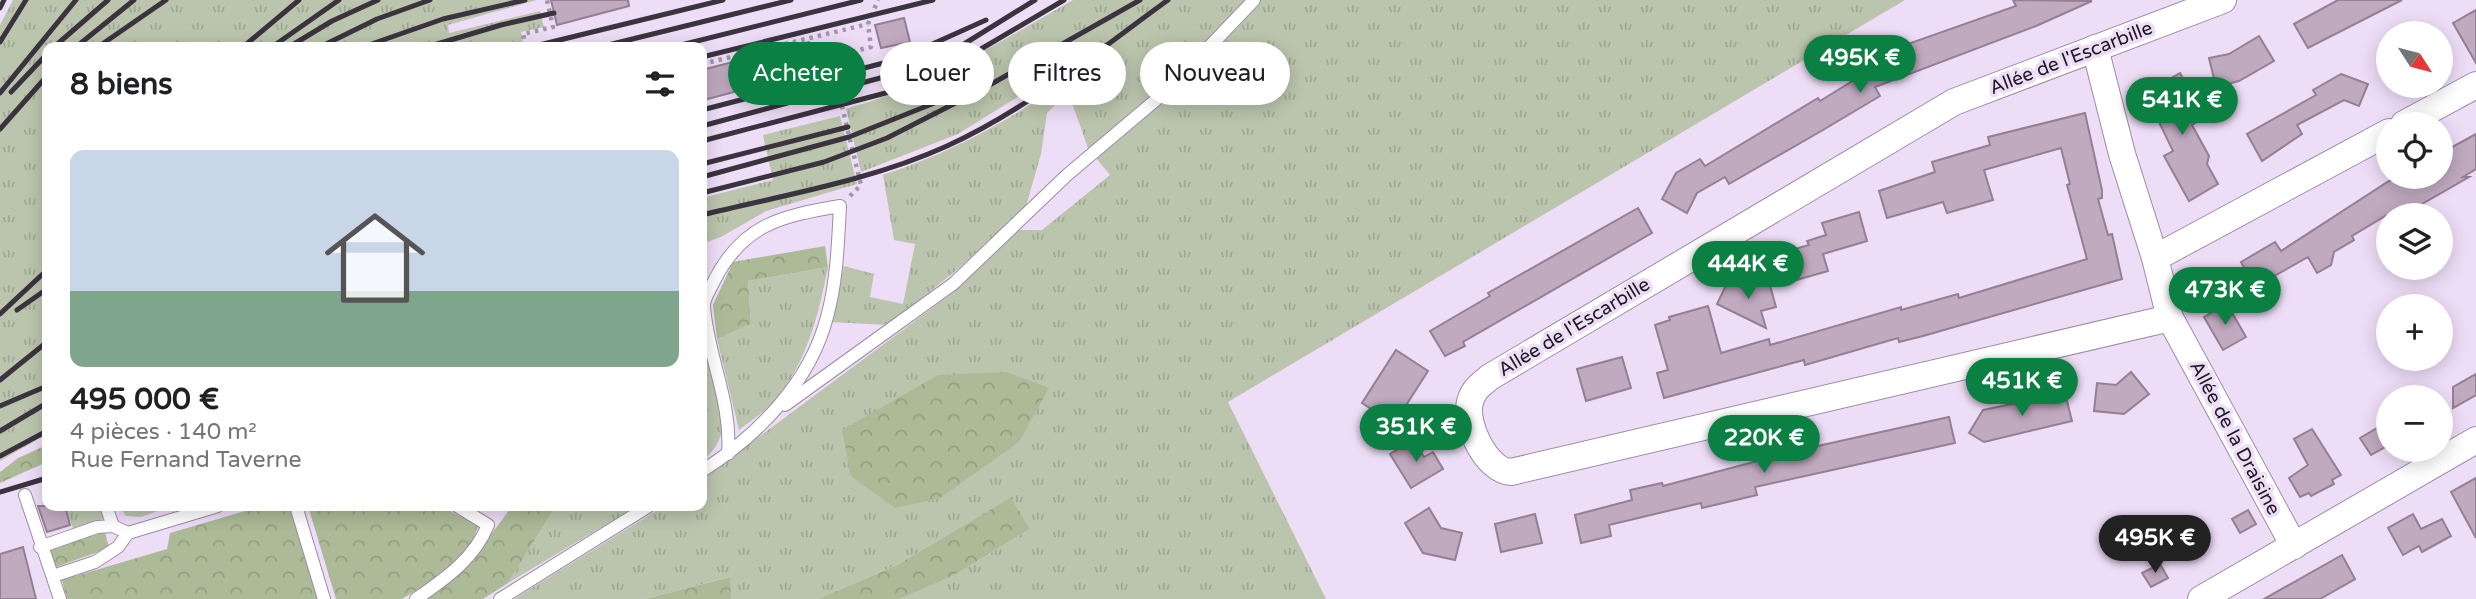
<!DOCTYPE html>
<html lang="fr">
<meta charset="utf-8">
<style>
:root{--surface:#fff;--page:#f6f6f6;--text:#202124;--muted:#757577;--accent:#0b8043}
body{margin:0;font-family:"Varela Round",sans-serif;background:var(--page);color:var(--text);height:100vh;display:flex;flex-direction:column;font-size:26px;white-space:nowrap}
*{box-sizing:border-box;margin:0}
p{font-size:23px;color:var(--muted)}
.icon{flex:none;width:38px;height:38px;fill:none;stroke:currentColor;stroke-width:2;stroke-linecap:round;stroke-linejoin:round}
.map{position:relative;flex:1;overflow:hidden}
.details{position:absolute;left:42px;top:42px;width:665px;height:469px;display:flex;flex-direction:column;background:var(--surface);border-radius:14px;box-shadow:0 4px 18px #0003}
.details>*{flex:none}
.hud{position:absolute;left:728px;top:42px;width:665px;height:63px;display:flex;gap:14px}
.needle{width:46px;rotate:126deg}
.tools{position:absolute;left:2376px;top:21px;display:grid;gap:14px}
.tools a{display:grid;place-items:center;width:77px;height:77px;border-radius:50%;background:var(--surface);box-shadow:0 4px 18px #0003;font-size:35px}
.price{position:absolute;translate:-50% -60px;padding:0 16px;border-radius:24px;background:var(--accent);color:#fff;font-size:23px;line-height:46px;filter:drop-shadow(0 2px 4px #0008)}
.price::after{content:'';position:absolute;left:50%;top:42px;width:21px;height:16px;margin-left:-10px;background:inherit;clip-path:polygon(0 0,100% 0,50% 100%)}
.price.on{background:#222;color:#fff}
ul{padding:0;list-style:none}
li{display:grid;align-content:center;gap:14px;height:371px;padding:0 28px}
li span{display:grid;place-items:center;height:217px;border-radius:14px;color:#555}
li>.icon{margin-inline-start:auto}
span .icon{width:126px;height:126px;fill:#fffc;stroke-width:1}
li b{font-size:30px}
h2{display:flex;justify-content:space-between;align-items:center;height:84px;padding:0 28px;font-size:30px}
.pill{padding:0 24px;border-radius:32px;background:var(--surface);box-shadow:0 4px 18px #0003;font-size:24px;line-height:63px}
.pill.on{background:var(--accent);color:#fff}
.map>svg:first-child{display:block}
.grass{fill:url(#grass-tufts)}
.forest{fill:url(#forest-crowns)}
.building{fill:#c0aac0;stroke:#947f95;stroke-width:2}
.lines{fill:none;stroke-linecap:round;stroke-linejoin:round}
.service-casing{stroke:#9c8ca4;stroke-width:14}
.minor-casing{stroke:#9c8ca4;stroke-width:28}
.path{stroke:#a396aa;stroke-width:4.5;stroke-dasharray:3.5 5;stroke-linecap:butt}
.service{stroke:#fff;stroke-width:12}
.minor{stroke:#fff;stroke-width:26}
.rail{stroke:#3b343f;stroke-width:5}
.labels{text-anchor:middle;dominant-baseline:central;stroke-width:7;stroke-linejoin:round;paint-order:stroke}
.street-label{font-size:19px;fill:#1e1821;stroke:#eeddf7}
</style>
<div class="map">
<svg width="2476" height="599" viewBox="0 0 2476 599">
<defs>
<pattern id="grass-tufts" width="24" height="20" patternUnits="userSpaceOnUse" patternTransform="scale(1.75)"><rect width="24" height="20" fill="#bbc5ad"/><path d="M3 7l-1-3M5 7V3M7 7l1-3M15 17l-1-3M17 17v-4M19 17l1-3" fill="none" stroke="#a0a895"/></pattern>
<pattern id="forest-crowns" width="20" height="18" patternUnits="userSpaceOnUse" patternTransform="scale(1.75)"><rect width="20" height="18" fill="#acba98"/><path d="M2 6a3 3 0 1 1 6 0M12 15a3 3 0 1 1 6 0" fill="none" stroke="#949f83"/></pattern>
</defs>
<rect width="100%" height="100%" fill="#eeddf7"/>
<!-- grass -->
<g class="grass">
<polygon points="13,0 537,0 448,25 449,33 540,11 544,27 521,32 524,47 47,47 47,434 0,461 0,25"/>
<path d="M1073,0H1905L1228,402L1326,599H900L953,576L1030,529L1011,497L897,565L818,599H731L729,577L645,599H514L664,506H702V479L954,292L1018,230H1042L1110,175L1088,148L1068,92L1047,113L1041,154L1026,206L958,269L888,325L830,322L844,266L874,274L870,297L903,304L915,244L894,240L883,175C951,153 1009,121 1067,80L1061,70L958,134L861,172L846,109C928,86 999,43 1073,0Z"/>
<polygon points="840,116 857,184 766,211 721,237 702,244 702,198 773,180 763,135"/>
<path d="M828,267C819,314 806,366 773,402C764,413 750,421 739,430L717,339L751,324L748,281Z"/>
<path d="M702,332C708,358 728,410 721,435C717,447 710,454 702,462Z"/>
<polygon points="65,506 100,506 104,518 74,531"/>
<polygon points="119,506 160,506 160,510 141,517 126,516"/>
<polygon points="556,506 637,506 508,583"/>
</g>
<!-- forest -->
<g class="forest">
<polygon points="825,246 828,267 748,281 751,324 717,339 713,305 733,262"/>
<polygon points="1007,372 1049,388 1019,442 940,498 895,508 851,476 842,430 938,375"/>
<polygon points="47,445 47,462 0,483 0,472 18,458"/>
<polygon points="1011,497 1030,529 953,576 900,599 818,599 897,565"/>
<polygon points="262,506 290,507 319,599 67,599 62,580 167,549 170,533"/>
<polygon points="308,506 441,506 478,526 471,547 441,575 402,599 336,599"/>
<path d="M512,506H556L508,583L483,599H422C460,574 486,543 512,506Z"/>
<polygon points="105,532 109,548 56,567 47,549"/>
<polygon points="730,577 731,599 645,599"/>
</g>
<!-- building -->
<g class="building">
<polygon points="551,0 628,0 629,6 557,25"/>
<polygon points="2013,0 2092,1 2036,26 1875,87 1880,96 1823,130 1729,184 1725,177 1697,193 1687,213 1662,199 1676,173 1700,159 1705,166 1818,98 1820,101 1888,59 1885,52 2016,6"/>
<polygon points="2338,0 2402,0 2308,48 2294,24"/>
<polygon points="2476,10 2476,63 2453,23"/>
<polygon points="904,18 910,42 881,48 875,25"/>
<polygon points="2259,36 2274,61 2239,81 2216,87 2209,58 2229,54"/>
<polygon points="809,42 817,70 704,100 702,70"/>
<polygon points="2180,73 2191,93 2185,95 2200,120 2192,125 2209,156 2207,164 2218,184 2189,201 2164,156 2173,151 2145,93"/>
<polygon points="2341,74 2368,84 2359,106 2344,100 2297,125 2302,134 2262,161 2247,134 2316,95 2313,90"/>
<polygon points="2085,113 2102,190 2102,198 2098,199 2108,235 2112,234 2122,279 1923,336 1899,342 1898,338 1805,365 1804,360 1664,398 1657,373 1668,370 1655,325 1670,320 1669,317 1708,306 1721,353 1769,339 1770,345 1901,307 1901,310 1958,294 1959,298 2087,259 2067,185 2070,184 2061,148 1984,170 1993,200 1947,213 1943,202 1887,218 1879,191 1935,172 1932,162 1990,145 1988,137"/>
<polygon points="2476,134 2476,169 2463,177 2469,177 2415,208 2414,205 2397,215 2387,215 2352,236 2354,240 2334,252 2331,265 2317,273 2308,257 2255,287 2241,262 2275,242 2281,251 2389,181 2401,177 2441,177 2441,153"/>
<polygon points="1638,208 1652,233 1463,342 1465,346 1445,356 1430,331 1490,296 1488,293"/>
<polygon points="1859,212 1867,241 1823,254 1828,271 1793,281 1785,252 1809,245 1807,241 1826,235 1822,223"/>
<polygon points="1728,281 1745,289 1769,282 1776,307 1761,311 1766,328 1717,304"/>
<polygon points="2227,304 2246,337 2223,350 2204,317"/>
<polygon points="1396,350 1428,371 1394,424 1362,403"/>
<polygon points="1622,357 1631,388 1586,401 1577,369"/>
<polygon points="2131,372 2149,394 2124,414 2094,411 2097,383 2116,385"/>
<polygon points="2476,374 2476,395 2453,408 2453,387"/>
<polygon points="2065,393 2072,421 1984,442 1969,433 1983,410"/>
<polygon points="1949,417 1955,443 1755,487 1757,495 1702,508 1701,503 1609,525 1611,536 1581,543 1575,515 1632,500 1630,490 1662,483 1663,486 1795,451"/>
<polygon points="2389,421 2389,445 2371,455 2360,438"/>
<polygon points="2312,429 2341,475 2332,480 2334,484 2311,496 2309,493 2300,497 2289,478 2308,465 2294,439"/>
<polygon points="1413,440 1424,457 1433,452 1443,469 1411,488 1390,454"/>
<polygon points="2476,478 2476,538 2451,492"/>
<polygon points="38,506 65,506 70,525 47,532"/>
<polygon points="1429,508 1441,528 1462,533 1455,560 1423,553 1405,523"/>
<polygon points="2248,510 2256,524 2240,533 2232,519"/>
<polygon points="1535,514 1542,543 1501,552 1495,524"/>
<polygon points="2413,514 2421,529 2442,519 2451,536 2422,552 2419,546 2403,555 2388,528"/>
<polygon points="23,547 36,599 0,599 0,554"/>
<polygon points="2342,555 2355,579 2320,599 2264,599"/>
<polygon points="2160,564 2168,578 2151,587 2142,573"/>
</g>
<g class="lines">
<defs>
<g id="service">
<polyline points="785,405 953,284 1067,175 1170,88 1254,0"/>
<path d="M702,471C757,436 810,383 827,317C837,281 838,243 840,206C781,216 742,224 713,283C710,290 703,299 704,307C708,358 732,401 728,454"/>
<polyline points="25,495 60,599"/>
<polyline points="106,506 113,526"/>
<polyline points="296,506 324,599"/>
<polyline points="40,547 97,527 113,526 128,533"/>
<polyline points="53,576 95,562 118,547 128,533 218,506"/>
<path d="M416,599C446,578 474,559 488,525L457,506"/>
<polyline points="500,599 649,506"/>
</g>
<g id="minor">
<polyline points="2095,48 2122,154 2155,258 2170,318 2294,546"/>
<polyline points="2404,124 2476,85"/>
<polyline points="2155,258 2389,132"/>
<path d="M2170,318L1511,472C1487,471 1464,425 1470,402C1473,390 1480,385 1490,377L1954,102L2223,0"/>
<polyline points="2201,599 2476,440"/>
</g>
</defs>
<!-- service casing -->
<use href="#service" class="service-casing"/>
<!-- minor casing -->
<use href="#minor" class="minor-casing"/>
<!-- path -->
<g class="path">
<polyline points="526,47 523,34 553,27 547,0"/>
<polyline points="702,64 868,24"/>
<polyline points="850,196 861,185 830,57 871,47 868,24 878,0"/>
</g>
<!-- service -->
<use href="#service" class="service"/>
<!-- minor -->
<use href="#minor" class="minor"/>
<!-- rail -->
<g class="rail">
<polyline points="0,8 4,0"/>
<polyline points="0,42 26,0"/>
<polyline points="54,47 108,0"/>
<polyline points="76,47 134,0"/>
<polyline points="98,47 166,0"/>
<polyline points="243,47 299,0"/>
<polyline points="272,47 339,0"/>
<polyline points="289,47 332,21 378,0"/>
<polyline points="320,47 377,19 430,0"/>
<polyline points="363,47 443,19 525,0"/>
<polyline points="427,47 501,25 554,13"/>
<polyline points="531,47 723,0"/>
<polyline points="600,47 791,0"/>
<polyline points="673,47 861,0"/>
<polyline points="702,57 933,0"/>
<polyline points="11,92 47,54"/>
<polyline points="0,93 76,0"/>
<polyline points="702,110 899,59 986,20"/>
<polyline points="702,126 895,74 964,44 1035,0"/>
<polyline points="0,129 47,76"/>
<polyline points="702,141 897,90 981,49 1064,0"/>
<polyline points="702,164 848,127"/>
<polyline points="702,177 849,137 947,98"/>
<polyline points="702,193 824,162 887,138 979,91 1140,0"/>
<path d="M702,215C783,195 870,181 947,146C1028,109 1096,52 1168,0"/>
<polyline points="17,310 47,289"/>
<polyline points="0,314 47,270"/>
<polyline points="0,380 47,342"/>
<polyline points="0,406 47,386"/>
<polyline points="0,431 47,403"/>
<polyline points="0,456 47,431"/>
<polyline points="0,492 47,478"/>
</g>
</g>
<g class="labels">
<!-- street labels -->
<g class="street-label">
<text transform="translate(2071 58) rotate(-21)">Allée de l'Escarbille</text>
<text transform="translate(1574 327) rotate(-31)">Allée de l'Escarbille</text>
<text transform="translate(2235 438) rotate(62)">Allée de la Draisine</text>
</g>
</g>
</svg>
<div class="tools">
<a><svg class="needle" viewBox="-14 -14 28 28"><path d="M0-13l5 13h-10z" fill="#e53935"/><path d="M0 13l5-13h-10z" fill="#757577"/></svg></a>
<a><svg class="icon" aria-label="locate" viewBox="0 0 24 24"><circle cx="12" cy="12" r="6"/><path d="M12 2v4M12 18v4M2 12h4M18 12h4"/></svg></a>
<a><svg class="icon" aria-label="layers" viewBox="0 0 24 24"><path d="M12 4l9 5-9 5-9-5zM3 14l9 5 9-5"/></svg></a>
<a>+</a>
<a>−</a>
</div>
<b class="price" style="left:1860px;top:95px">495K €</b>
<b class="price" style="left:2182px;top:137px">541K €</b>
<b class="price" style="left:1748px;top:301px">444K €</b>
<b class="price" style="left:2225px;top:327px">473K €</b>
<b class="price" style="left:2022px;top:418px">451K €</b>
<b class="price" style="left:1416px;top:464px">351K €</b>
<b class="price" style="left:1764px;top:475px">220K €</b>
<b class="price on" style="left:2155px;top:575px">495K €</b>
<div class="hud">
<a class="pill on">Acheter</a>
<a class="pill">Louer</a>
<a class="pill">Filtres</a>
<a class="pill">Nouveau</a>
</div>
<section class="details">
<h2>8 biens<svg class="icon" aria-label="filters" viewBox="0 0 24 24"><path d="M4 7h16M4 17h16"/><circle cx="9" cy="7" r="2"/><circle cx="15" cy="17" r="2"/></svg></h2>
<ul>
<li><span style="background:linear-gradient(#c9d6e8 65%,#7fa58c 0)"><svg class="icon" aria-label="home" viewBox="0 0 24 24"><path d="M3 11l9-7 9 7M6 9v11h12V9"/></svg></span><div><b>495 000 €</b><p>4 pièces · 140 m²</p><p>Rue Fernand Taverne</p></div></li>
</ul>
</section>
</div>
